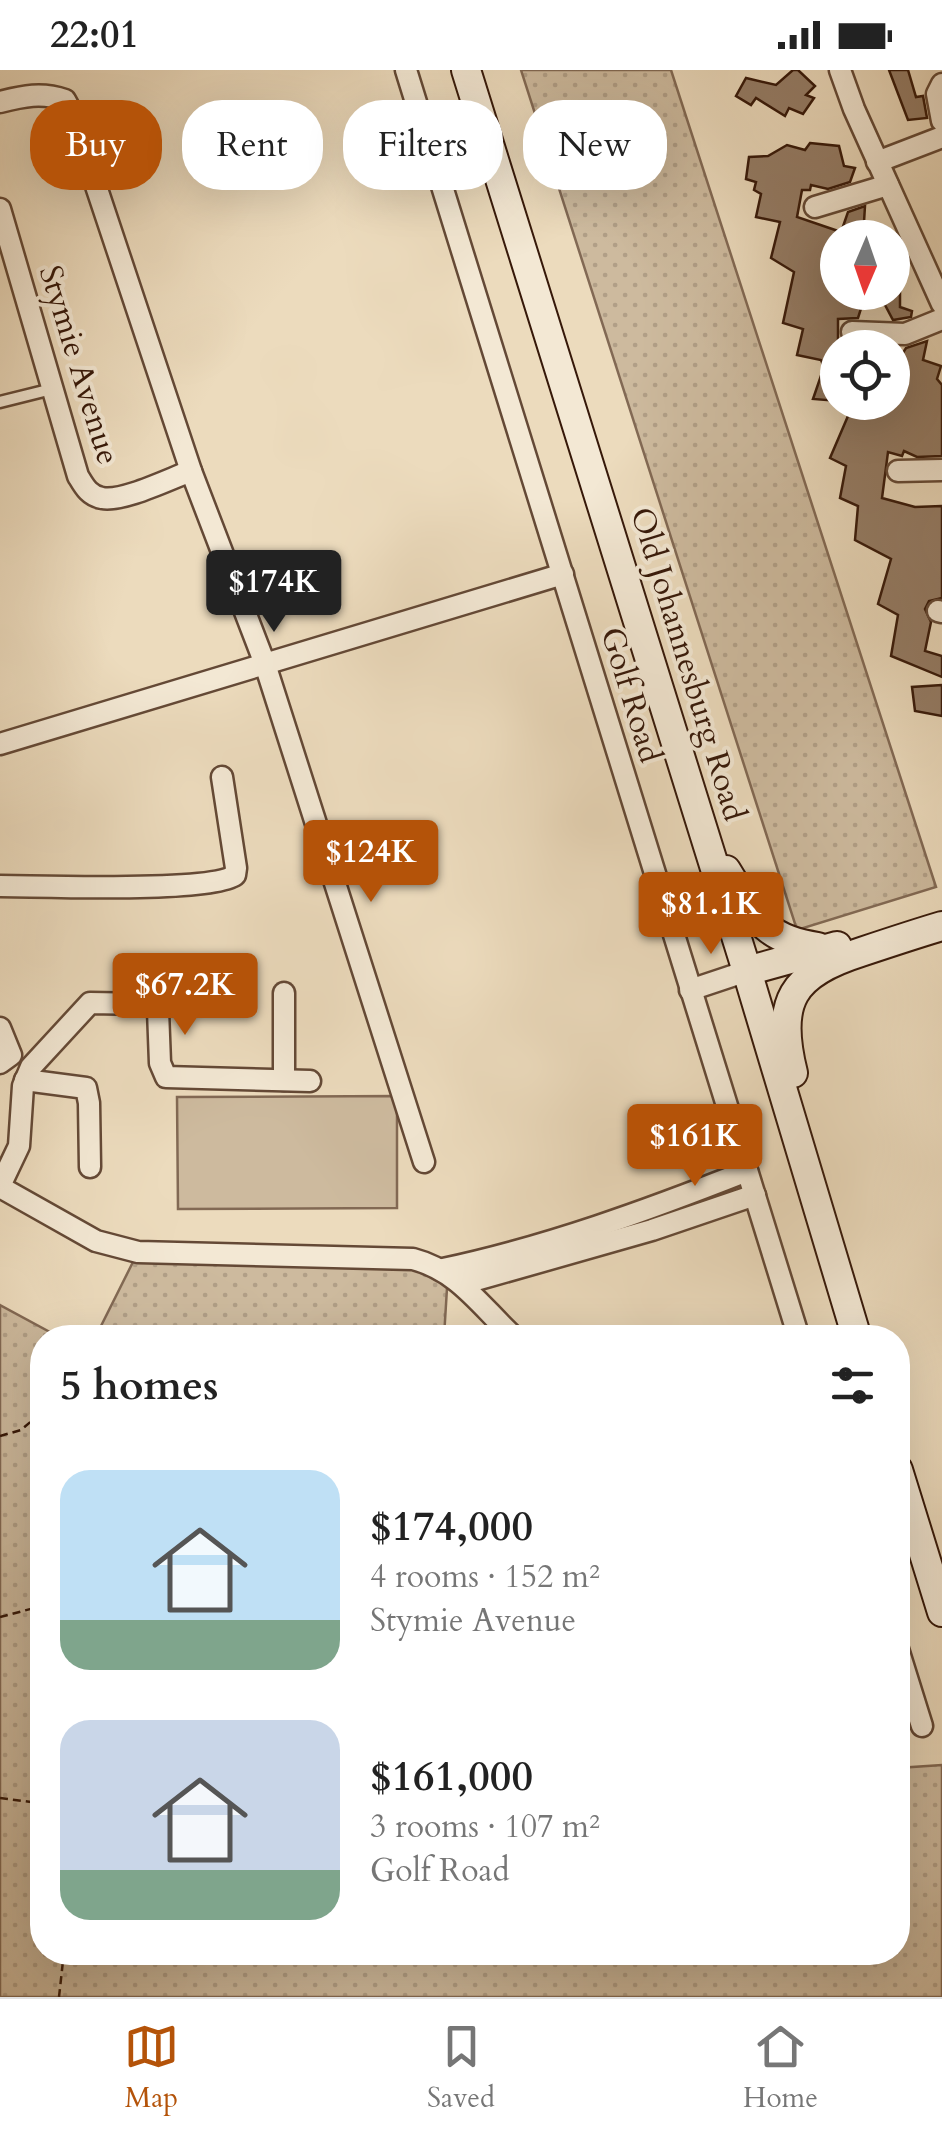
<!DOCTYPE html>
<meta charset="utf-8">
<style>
:root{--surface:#fff;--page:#f6f6f6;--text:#222;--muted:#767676;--line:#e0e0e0;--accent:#b45309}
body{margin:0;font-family:Cardo,serif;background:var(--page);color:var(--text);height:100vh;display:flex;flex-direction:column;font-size:38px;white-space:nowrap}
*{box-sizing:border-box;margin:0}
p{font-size:32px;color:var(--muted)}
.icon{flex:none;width:55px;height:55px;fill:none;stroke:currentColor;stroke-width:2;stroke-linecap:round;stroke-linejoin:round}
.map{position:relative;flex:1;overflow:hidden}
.details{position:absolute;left:30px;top:1255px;width:880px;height:640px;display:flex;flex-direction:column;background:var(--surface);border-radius:40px;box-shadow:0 10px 40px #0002}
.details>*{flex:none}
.top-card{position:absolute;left:30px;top:30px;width:882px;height:90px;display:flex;gap:20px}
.needle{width:65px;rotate:182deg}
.buttons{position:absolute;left:820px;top:150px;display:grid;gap:20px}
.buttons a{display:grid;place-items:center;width:90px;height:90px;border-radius:50%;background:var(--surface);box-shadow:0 10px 40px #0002;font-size:50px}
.price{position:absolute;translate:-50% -85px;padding:0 22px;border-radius:10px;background:var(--accent);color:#fff;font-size:32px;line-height:65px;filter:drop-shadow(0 2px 5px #0008)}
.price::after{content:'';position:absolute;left:50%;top:60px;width:30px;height:22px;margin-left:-15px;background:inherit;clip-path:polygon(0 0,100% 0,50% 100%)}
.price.active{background:#222;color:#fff}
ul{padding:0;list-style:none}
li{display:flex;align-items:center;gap:30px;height:250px;padding:0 30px}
li span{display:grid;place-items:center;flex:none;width:280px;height:200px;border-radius:30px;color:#555}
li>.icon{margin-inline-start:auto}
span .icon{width:120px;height:120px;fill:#fffc;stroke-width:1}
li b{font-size:42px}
h2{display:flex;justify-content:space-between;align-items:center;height:120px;padding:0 30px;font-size:42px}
.tag{padding:0 35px;border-radius:40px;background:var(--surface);box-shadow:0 10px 40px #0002;font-size:35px;line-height:90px}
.tag.active{background:var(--accent);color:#fff}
.status{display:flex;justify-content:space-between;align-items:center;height:70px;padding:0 50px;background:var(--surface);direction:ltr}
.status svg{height:28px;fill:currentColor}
.dock{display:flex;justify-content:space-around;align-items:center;height:140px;border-top:2px solid var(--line);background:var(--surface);font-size:28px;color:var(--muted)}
.dock a{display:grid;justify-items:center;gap:5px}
.dock .active{color:var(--accent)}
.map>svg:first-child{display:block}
.grass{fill:url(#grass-dots);stroke:#826954;stroke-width:2.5}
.pitch{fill:#cdba9e;stroke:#826954;stroke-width:2.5}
.building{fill:#957d67;stroke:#361809;stroke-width:2.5}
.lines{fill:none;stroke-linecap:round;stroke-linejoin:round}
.service-casing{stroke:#644936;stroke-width:15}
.minor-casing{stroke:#644936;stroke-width:25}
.secondary-casing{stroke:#361809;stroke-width:32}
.path{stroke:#361809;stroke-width:2.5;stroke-dasharray:8 5;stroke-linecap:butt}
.service{stroke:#f3e8d4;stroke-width:10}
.minor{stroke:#f3e8d4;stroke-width:20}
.secondary{stroke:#f3e8d4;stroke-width:28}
.labels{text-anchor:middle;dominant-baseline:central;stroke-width:8;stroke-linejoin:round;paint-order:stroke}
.street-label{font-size:32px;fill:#361809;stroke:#f3e8d4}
</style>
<div class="status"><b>22:01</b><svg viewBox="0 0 49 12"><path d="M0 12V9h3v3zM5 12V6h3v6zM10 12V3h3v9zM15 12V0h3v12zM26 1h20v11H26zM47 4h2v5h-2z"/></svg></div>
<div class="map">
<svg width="942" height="1927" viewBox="0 0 942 1927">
<defs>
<pattern id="grass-dots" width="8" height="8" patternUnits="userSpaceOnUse" patternTransform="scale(2.5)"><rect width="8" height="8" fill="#cdba9e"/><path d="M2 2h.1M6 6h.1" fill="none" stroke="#b19f87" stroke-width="1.8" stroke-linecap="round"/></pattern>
</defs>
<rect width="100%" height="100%" fill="#ecdbbd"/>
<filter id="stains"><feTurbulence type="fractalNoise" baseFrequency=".002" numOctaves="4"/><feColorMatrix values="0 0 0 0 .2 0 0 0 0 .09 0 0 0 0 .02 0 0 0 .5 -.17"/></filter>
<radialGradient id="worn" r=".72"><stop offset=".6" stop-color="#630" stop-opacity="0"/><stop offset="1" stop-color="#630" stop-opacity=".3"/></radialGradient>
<!-- grass -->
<g class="grass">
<polygon points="521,0 671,0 936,817 797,860"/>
<polygon points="138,1182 448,1202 444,1267 95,1268"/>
<polygon points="0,1235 59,1267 42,1268 42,1882 898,1882 898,1698 942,1695 942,1927 0,1927"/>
</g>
<!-- pitch -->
<polygon class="pitch" points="397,1026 397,1138 178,1139 177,1027"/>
<!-- building -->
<g class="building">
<polygon points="793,0 798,0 815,16 806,25 814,28 803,44 789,38 785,46 756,28 751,35 736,26 746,8 776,15"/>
<polygon points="889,0 908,0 916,27 923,26 927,48 908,50"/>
<polygon points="810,73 839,76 844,96 855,98 850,112 828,119 811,115 810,120 802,120 797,147 838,161 838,222 900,222 900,237 912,241 911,247 893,250 885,235 864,229 858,248 838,249 838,331 813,329 824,297 821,290 797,285 803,259 783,253 794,202 771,188 780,152 756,147 761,124 754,120 756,112 746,109 749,87 768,86 787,75 805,80"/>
<polygon points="865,136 863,168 839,168 848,142"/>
<polygon points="927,271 923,290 941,296 937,309 942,315 942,386 917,387 904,381 902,386 888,382 882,428 915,437 942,436 942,528 929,531 925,539 931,552 925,581 942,586 942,607 891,586 898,545 878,534 891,489 855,470 858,436 840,428 846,396 830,388 854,332 892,332 892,283 901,286 906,278"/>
<polygon points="942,615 942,646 915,641 912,617"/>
</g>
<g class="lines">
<defs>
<polyline id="service" points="0,332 52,319"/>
<g id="minor">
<polyline points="406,0 799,1268"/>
<polyline points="840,0 854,39 942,234"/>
<polyline points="942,14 937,24 942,51"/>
<path d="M0,32C23,26 42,22 65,30L71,41L191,401L265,594L424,1092"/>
<polyline points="877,92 942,67"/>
<polyline points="815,137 888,115"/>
<path d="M0,139L78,406C84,416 89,426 102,428C123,432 169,409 191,401"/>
<polyline points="852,262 905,264 942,249"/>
<polyline points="898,401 942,400"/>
<polyline points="938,541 942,542"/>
<polyline points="0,674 563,504"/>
<path d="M0,816C40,816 211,823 235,805L236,798L222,707"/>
<polyline points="690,920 747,901"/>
<polyline points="0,958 11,985 0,993"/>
<polyline points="25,1010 86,1018 89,1033 90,1097"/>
<polyline points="284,1010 284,923"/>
<polyline points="0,1116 19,1076 23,1016 31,997 90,933 146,934 158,940 160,993 166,1007 310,1011"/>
<path d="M0,1117L96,1171L138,1182L413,1189C459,1201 481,1237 515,1268"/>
<path d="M443,1199C547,1177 648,1140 747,1101"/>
<polyline points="462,1214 652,1160 755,1125"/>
<polyline points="898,1579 922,1656"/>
</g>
<g id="secondary">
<polyline points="466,0 747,901 857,1268"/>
<path d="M726,800C754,845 762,869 818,877"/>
<polyline points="747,901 837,876"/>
<path d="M793,1003C775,931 792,904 861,882C888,873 915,864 942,856"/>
<polyline points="898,1400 942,1542"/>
</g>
</defs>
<!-- service casing -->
<use href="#service" class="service-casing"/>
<!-- minor casing -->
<use href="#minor" class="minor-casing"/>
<!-- secondary casing -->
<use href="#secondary" class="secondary-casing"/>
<!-- path -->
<g class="path">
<polyline points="0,1366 21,1360 42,1342"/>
<polyline points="0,1547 42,1536"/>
<polyline points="0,1728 31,1732 42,1727"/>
<polyline points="59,1927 64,1882"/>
</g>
<!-- service -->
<use href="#service" class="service"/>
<!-- minor -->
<use href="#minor" class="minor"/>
<!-- secondary -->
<use href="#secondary" class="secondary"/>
</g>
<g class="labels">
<!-- street labels -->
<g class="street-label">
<text transform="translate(79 295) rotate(73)">Stymie Avenue</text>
<text transform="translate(688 594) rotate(73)">Old Johannesburg Road</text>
<text transform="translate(631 625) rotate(73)">Golf Road</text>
</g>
</g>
<rect width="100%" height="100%" filter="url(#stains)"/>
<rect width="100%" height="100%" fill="url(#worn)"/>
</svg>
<div class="buttons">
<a><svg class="needle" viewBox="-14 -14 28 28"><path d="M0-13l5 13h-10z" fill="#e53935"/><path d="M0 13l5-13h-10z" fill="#767676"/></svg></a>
<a><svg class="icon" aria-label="locate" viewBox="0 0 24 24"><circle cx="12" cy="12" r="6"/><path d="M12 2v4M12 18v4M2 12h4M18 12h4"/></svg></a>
</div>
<b class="price active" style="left:274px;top:565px">$174K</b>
<b class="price" style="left:371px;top:835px">$124K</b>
<b class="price" style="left:711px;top:887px">$81.1K</b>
<b class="price" style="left:185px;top:968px">$67.2K</b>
<b class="price" style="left:695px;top:1119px">$161K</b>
<div class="top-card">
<a class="tag active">Buy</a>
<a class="tag">Rent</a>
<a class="tag">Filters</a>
<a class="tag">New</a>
</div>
<section class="details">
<h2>5 homes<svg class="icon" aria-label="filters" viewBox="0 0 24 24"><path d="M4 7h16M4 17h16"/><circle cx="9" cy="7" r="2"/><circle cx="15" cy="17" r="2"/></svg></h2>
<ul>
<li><span style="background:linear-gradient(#bfe0f5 75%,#7fa58c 0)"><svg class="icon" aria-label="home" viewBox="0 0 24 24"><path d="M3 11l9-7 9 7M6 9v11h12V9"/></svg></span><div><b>$174,000</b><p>4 rooms · 152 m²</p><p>Stymie Avenue</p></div></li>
<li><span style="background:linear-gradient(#c9d6e8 75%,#7fa58c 0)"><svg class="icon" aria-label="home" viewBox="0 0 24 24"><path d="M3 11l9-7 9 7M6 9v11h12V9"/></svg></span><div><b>$161,000</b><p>3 rooms · 107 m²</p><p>Golf Road</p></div></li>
</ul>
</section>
</div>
<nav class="dock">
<a class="active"><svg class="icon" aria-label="map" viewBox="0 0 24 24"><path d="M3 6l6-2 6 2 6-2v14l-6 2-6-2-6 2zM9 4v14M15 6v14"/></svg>Map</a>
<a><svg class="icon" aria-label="saved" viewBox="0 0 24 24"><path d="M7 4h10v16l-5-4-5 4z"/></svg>Saved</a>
<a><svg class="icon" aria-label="home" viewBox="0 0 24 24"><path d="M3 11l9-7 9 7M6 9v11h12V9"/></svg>Home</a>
</nav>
